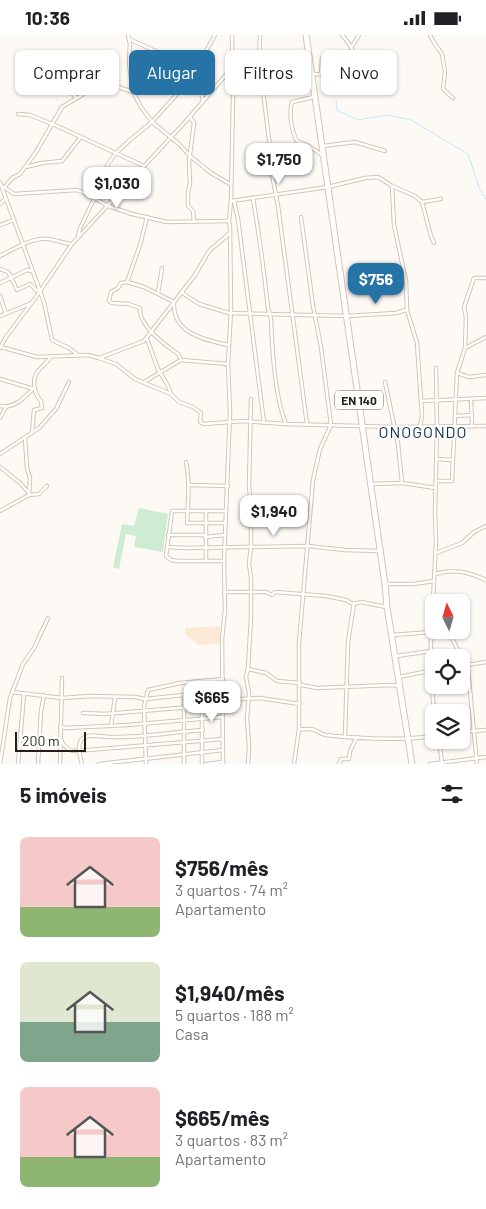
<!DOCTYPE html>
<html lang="pt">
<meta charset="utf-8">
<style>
:root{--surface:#fff;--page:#f6f6f6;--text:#202124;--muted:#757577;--accent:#2673a5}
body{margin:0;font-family:Barlow,sans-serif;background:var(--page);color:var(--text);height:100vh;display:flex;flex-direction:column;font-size:19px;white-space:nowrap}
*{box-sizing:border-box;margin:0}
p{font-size:16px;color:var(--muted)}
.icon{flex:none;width:28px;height:28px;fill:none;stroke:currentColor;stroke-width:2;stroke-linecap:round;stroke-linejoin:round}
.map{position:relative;height:729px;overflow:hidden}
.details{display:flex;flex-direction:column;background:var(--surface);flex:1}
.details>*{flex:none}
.top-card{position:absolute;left:15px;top:15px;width:456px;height:45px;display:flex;gap:10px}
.needle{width:32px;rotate:355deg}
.tools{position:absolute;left:425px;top:559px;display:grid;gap:10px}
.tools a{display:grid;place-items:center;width:45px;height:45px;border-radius:8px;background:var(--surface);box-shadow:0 1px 4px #0004;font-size:25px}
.scale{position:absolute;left:15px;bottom:12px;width:71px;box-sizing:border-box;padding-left:5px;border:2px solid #231e17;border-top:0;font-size:14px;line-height:18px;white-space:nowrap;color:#231e17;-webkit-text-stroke:4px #fff;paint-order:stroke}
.price{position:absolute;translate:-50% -42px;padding:0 11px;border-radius:10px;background:#fff;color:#222;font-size:16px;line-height:32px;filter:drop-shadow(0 1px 2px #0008)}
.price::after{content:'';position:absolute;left:50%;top:30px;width:15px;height:11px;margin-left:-8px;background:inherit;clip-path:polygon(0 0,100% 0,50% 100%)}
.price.active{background:var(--accent);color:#fff}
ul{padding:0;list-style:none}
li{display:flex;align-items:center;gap:15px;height:125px;padding:0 20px}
li span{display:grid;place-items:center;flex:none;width:140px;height:100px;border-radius:8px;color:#555}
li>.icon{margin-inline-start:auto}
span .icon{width:60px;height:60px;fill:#fffc;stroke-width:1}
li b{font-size:21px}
h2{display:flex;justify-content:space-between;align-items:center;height:60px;padding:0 20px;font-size:21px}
.tag{padding:0 18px;border-radius:8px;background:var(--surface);box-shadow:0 1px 4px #0004;font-size:18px;line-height:45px}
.tag.active{background:var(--accent);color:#fff}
.status{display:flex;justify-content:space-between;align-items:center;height:35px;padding:0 25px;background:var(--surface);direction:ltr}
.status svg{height:14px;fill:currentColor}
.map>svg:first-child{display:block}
.built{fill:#fcead7}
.green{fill:#cdecd3}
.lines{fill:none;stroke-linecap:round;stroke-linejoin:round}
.stream{stroke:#c4e9fa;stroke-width:1}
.minor-casing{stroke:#d4c5b3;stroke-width:4.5}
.primary-casing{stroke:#d4c5b3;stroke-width:7}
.minor{stroke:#fff;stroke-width:2.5}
.primary{stroke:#fff;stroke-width:5}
.labels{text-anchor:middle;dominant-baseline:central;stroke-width:4;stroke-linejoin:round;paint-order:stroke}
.shield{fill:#fff;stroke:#65625d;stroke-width:1}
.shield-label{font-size:12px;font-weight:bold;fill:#231e17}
.quarter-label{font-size:16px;letter-spacing:1px;fill:#0d324a;stroke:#fff}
</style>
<div class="status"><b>10:36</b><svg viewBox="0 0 49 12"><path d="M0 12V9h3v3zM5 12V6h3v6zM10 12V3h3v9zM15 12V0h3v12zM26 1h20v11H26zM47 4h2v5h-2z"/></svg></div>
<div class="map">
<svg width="486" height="729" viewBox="0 0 486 729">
<rect width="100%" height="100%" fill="#fdfaf6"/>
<!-- built -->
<polygon class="built" points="220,591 220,608 199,610 185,600 185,593"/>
<!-- green -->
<polygon class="green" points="139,473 168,479 163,517 134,512 136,501 126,499 119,534 113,532 122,489 134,491"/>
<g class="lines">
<!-- stream -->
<polyline class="stream" points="336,66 337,75 357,85 388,80 411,85 468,119 480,155 486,164"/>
<defs>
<g id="minor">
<polyline points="128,0 130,9 129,28 133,57 141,72 152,87 179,109 190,121 211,138 230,149"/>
<polyline points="260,0 259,24 270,112 268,118 278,171 307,389"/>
<polyline points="430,0 433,6 442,19 445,37 443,54 453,63"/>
<polyline points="129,4 162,19 197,39 203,66"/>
<polyline points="351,13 359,0"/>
<polyline points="289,32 310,32"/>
<path d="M313,39C325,38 344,47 354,39C360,25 352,11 342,0"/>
<polyline points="321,39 322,23"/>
<polyline points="232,40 238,42 261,39"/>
<polyline points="69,47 72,58 76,63"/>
<path d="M314,62L292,67C289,77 291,96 297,106L309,111L322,120"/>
<polyline points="18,79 30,80 57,91 144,131"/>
<polyline points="190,82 194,88 189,127 190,148 188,157 188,171 193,176 194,187"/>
<polyline points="323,111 355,107 385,116"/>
<polyline points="26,132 42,128 62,126 80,103"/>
<polyline points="0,147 44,267 52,305 69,313 78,320"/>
<polyline points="392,151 394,190 406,246 407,275 417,308 422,381 420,391"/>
<polyline points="4,152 14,159 77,155 87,159 108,171 132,179 167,187 229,186"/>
<polyline points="4,153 12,143 20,139 36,117 62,72 87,57 100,46 133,57"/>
<path d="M253,163C259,199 264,236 268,273C269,277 270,280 271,284C272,313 275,363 286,389"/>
<polyline points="231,166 328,152 365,143 378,142 392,151 415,161 422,167 431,201 434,208"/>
<polyline points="234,166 238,184 264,388"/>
<polyline points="422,167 441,164"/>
<polyline points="0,169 5,164"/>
<path d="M147,182L140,210L127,247L144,252L174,267C172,298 204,305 228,310"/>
<polyline points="0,190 14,185"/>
<polyline points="78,202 80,193 98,156 108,129 115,119 130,105 152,87 178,58 194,37 215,0"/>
<path d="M0,221C14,214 33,202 48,204C56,205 63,208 71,209"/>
<polyline points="0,234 8,237 11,242"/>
<polyline points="11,242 17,255 30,249 36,255 40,256"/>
<path d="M127,247L121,248L118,253L111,257L109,266L112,268L129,269L140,273C138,290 165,310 178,319L181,325L228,329"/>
<polyline points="0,248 27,235 32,236"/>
<polyline points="181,257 199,269 229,278 347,281 396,278 406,275"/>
<polyline points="158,258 162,233"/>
<polyline points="0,261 6,279"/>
<polyline points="0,281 32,268"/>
<polyline points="147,304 158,334 168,351 171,359"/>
<polyline points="1,312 37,322 88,320 99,323 144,306 195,240 209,216 230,198"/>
<polyline points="0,313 6,302 36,262 72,209 186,86 231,34"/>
<polyline points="465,313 486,302"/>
<polyline points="99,323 116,329 135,344 171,359 179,367 193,372 201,378 200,387 204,389 243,386 286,389 395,392 486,391"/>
<polyline points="457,338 469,342 486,340"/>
<polyline points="0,344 34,354"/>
<polyline points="144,347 181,325"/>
<polyline points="385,347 398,409 402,448"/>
<polyline points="471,364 472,391"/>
<polyline points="421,366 486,363"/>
<path d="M0,371C14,374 24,363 33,354"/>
<polyline points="455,381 472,380"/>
<polyline points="0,383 6,372"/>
<path d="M32,398L34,375L42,373L41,366C35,360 32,348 36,339C39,333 46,329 50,323"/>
<polyline points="25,403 27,433 30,443 29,460"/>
<polyline points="0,419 39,393 56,374 69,347"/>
<polyline points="436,424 453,425"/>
<path d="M186,427C190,447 188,467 187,488H226"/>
<polyline points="0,432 19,447 29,458"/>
<polyline points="436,446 452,446 457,338 465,313 466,282 464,272 474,243 485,243"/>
<polyline points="371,449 402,448 436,453"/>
<polyline points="190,450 228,451"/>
<polyline points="0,476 29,460 39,459 47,451"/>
<polyline points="168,500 205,500"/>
<polyline points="205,502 225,500"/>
<polyline points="167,512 186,513 308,511 345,515 379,516"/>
<polyline points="436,518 462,508 474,497 486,491"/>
<polyline points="206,526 206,476"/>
<polyline points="224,526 177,526 171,525 166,521 172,476 226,476"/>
<path d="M435,539C454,533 468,537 486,545"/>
<polyline points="385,549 414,549 433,546"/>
<polyline points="224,557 266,557 272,560 275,557 326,561 346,565 353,569 361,567 386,572"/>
<polyline points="393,600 444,596 453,605 461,622"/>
<polyline points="396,621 431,616"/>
<polyline points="461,623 468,634 477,729"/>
<polyline points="461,631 486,627"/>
<polyline points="248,634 266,638 277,646 300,648"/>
<polyline points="399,642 434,635"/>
<polyline points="202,646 202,729"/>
<polyline points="301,650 317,653 391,650 399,651"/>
<polyline points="12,657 62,663 90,661 135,662 145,664 213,657 223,658"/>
<polyline points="223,665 260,663 300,669"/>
<polyline points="83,678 105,679 203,671"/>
<polyline points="434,678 430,627 436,506 435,479 437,391 436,333"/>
<polyline points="111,691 115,663"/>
<polyline points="60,692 66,693 127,690 223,682"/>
<path d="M300,694C305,695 310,693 315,695C319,697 321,699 326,700C362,704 398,706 434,701"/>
<polyline points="461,697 486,695"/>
<polyline points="345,701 348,607 354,568"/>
<path d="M60,703C63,710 67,716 76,716L223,704"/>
<polyline points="439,705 442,728"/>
<polyline points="0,729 10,663 23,629 34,613 48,583"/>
<polyline points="18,729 24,659"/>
<polyline points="38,729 41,676 44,660"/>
<polyline points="60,729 62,643"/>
<path d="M82,729C80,722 76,708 83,703C90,698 101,702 109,702C140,703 172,697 203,695"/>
<polyline points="99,729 223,715"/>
<polyline points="146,729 144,671 148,655 180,648 223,644"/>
<polyline points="184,729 184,660"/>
<polyline points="206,729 223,727"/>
<polyline points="223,729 222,604 225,575 224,526 230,377 228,329 231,275 230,192 229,186 231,166 233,63 232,0"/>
<polyline points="248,729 249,711 247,684 249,658 246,642 248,634 251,582 251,542 249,529 251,511 251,471 249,451 251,364"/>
<polyline points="294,729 299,694 299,608 313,445 320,414 331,390 321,312 313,271 301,182"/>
<polyline points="339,729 341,724 349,724 350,716 357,702"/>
<polyline points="430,729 486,722"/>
</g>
<polyline id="primary" points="306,0 385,549 387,572 412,729"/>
</defs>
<!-- minor casing -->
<use href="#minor" class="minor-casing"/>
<!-- primary casing -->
<use href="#primary" class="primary-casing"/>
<!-- minor -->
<use href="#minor" class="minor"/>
<!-- primary -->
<use href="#primary" class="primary"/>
</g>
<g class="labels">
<!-- shield labels -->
<rect class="shield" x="335" y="355.5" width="48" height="19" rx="4"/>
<g class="shield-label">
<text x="359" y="365">EN 140</text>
</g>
<!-- quarter labels -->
<g class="quarter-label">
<text x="423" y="396">ONOGONDO</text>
</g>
</g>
</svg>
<div class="tools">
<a><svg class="needle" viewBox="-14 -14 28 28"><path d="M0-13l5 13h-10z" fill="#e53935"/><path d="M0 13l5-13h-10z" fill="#757577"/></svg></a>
<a><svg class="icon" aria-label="locate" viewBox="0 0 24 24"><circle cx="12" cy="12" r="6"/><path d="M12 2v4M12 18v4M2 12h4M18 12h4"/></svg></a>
<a><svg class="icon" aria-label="layers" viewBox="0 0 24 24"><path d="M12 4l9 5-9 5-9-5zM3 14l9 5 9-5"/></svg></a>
</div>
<div class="scale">200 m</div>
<b class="price" style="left:279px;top:150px">$1,750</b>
<b class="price" style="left:117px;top:174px">$1,030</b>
<b class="price active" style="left:376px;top:270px">$756</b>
<b class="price" style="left:274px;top:502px">$1,940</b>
<b class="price" style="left:212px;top:688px">$665</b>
<div class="top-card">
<a class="tag">Comprar</a>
<a class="tag active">Alugar</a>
<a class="tag">Filtros</a>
<a class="tag">Novo</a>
</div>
</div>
<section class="details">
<h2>5 imóveis<svg class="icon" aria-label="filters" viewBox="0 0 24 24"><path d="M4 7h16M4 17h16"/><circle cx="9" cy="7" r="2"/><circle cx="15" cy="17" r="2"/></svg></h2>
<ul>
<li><span style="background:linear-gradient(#f6c9c9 70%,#8fb573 0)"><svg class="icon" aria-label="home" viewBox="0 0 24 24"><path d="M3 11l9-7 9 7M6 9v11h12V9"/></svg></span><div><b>$756/mês</b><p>3 quartos · 74 m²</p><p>Apartamento</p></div></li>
<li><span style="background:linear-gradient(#dfe7d0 60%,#7fa58c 0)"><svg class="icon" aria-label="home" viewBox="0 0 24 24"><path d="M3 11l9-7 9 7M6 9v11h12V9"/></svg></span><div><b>$1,940/mês</b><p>5 quartos · 188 m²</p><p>Casa</p></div></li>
<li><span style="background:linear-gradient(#f6c9c9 70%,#8fb573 0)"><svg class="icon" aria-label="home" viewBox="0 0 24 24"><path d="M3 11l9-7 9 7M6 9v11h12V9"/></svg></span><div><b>$665/mês</b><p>3 quartos · 83 m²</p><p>Apartamento</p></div></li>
</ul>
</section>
